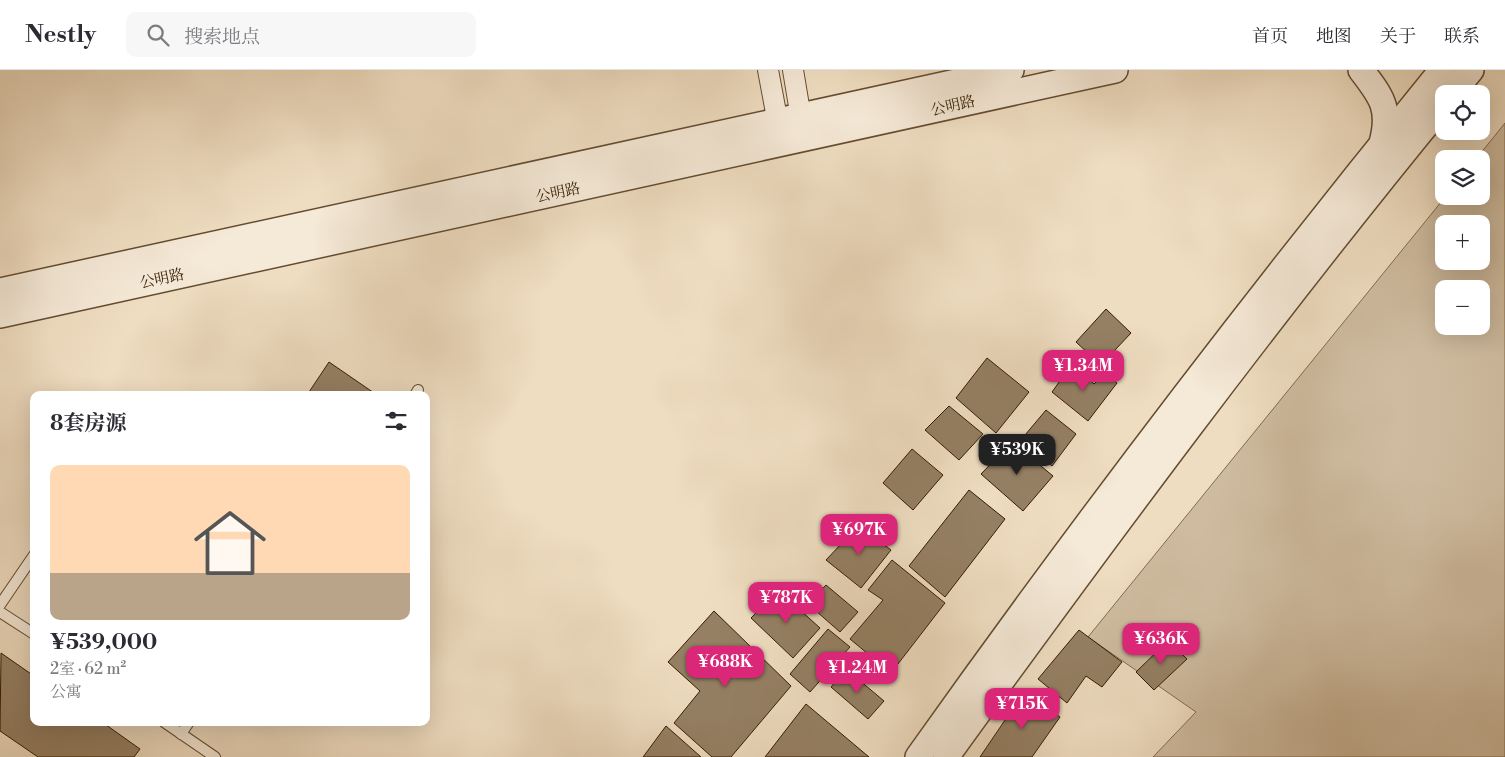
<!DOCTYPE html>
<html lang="zh">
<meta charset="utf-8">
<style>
:root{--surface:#fff;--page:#f7f7f7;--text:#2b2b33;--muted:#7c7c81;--line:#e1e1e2;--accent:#db2777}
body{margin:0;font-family:"Libre Bodoni","Noto Serif SC",serif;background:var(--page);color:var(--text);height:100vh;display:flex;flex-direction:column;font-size:19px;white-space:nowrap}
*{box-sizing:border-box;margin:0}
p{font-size:16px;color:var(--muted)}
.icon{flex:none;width:28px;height:28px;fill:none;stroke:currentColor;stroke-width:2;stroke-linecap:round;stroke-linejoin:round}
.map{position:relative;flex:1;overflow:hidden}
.drawer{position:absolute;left:30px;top:321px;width:400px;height:335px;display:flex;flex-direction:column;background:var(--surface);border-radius:10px;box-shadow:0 5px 20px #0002}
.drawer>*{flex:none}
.buttons{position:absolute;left:1435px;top:15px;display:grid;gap:10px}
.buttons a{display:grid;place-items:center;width:55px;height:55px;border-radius:10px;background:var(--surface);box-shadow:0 5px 20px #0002;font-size:25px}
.price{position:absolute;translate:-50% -42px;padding:0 11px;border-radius:10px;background:var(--accent);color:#fff;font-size:16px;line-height:32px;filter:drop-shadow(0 1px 2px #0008)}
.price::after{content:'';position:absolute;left:50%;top:30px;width:15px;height:11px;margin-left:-8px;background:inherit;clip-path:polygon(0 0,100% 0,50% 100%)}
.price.active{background:#222;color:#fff}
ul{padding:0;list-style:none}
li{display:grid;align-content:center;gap:10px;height:265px;padding:0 20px}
li span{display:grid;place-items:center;height:155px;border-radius:10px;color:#555}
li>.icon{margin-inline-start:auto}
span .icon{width:90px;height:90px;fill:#fffc;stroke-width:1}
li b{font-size:21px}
h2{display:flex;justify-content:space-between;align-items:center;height:60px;padding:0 20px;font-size:21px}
header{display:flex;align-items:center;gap:30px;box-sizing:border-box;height:70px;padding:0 25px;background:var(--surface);border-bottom:1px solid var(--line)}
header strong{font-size:24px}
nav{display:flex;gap:28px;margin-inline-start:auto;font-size:18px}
.search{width:350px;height:45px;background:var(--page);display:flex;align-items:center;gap:12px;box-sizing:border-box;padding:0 18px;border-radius:10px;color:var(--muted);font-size:19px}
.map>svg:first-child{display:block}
.green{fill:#cfbca0;stroke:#826c50;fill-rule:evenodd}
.building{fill:#958064;stroke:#341c00}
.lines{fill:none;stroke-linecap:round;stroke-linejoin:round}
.service-casing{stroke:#634c30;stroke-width:12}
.minor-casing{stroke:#634c30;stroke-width:22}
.tertiary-casing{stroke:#634c30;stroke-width:28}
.service{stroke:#f5e9d7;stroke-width:10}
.minor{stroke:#f5e9d7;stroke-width:20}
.tertiary{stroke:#f5e9d7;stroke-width:25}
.labels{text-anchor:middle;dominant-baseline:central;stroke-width:4;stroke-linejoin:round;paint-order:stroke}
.street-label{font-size:15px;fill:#341c00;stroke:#f5e9d7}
</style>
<header>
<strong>Nestly</strong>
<div class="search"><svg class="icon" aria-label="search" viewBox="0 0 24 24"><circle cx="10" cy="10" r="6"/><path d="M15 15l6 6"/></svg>搜索地点</div>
<nav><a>首页</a><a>地图</a><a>关于</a><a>联系</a></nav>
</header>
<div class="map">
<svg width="1505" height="687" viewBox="0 0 1505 687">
<rect width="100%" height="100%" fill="#efddc1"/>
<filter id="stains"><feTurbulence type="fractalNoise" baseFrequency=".004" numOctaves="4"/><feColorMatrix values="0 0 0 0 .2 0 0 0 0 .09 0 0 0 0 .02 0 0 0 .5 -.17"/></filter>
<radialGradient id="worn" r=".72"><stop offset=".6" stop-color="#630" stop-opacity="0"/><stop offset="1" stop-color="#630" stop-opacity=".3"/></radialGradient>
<!-- green -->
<path class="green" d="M1505,53V687H1153L1196,642L1088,567L1446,126H1481V89H1476ZM1444,154H1481V191H1444ZM1444,219H1481V256H1444Z"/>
<!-- building -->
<g class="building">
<polygon points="1106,239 1131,263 1101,295 1076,272"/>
<polygon points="987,288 1029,322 996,363 956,328"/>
<polygon points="329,292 377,325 307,325"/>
<polygon points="1072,294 1094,314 1105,303 1117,313 1088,351 1052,322"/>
<polygon points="949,336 983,364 959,390 925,360"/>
<polygon points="1046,340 1076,364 1052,396 1020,371"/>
<polygon points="1012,372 1053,406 1023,441 981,404"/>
<polygon points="912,379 943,405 913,440 883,413"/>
<polygon points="969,420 1005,449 945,527 909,496"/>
<polygon points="859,455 891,480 861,518 826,490"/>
<polygon points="892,490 945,533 891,603 850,569 883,530 868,520"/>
<polygon points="826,515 858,542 840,562 808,534"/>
<polygon points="778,520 820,558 793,588 751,548"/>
<polygon points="714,541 791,616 731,687 712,687 674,653 700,621 668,592"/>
<polygon points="828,559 850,577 810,622 790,604"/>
<polygon points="1079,560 1122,592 1102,617 1086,606 1067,633 1038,609"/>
<polygon points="1168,571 1187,589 1154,620 1136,602"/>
<polygon points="1,583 34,606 34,652 102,652 140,679 134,687 38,687 0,661"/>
<polygon points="846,599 884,631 868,649 831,617"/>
<polygon points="1024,622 1060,647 1032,687 980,687"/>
<polygon points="806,634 869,687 765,687"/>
<polygon points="666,656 701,687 643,687"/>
</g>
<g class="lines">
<defs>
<g id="service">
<polyline points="415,325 418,320"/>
<polyline points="0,535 34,485"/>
<polyline points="0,542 34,564"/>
<polyline points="164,652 215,687"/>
<polyline points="181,664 189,652"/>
</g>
<g id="minor">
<polyline points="768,0 780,64"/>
<polyline points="793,0 803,60"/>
</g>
<g id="tertiary">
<path d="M1361,0C1382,27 1391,39 1382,73"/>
<polyline points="1451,24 1471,0"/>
<polyline points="0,221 1011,0"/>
<polyline points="0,245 1115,0"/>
<path d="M918,687C1085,452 1260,223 1442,0"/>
<path d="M946,687C1107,465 1270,245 1444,33"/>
</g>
</defs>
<!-- service casing -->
<use href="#service" class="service-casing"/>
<!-- minor casing -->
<use href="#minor" class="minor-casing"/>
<!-- tertiary casing -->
<use href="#tertiary" class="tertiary-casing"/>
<!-- service -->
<use href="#service" class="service"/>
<!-- minor -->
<use href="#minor" class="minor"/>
<!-- tertiary -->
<use href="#tertiary" class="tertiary"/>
</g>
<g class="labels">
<!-- street labels -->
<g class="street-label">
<text transform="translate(953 36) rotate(-13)">公明路</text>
<text transform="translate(558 123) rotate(-12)">公明路</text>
<text transform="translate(162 209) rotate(-12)">公明路</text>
</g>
</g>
<rect width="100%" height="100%" filter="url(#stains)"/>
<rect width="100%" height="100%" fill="url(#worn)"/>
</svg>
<div class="buttons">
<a><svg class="icon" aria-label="locate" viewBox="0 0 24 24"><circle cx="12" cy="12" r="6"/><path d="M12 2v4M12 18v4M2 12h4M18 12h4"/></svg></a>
<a><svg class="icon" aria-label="layers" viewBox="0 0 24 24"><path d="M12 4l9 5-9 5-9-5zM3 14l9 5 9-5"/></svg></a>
<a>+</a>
<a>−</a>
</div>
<b class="price" style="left:1083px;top:322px">¥1.34M</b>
<b class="price active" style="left:1017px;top:406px">¥539K</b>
<b class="price" style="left:859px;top:486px">¥697K</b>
<b class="price" style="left:786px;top:554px">¥787K</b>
<b class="price" style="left:1161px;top:595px">¥636K</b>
<b class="price" style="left:725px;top:618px">¥688K</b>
<b class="price" style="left:857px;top:624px">¥1.24M</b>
<b class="price" style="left:1022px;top:660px">¥715K</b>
<section class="drawer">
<h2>8套房源<svg class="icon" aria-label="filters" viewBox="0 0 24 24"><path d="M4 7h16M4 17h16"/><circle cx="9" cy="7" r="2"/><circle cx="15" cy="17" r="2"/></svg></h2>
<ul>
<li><span style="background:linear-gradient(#ffd9b3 70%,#b9a48a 0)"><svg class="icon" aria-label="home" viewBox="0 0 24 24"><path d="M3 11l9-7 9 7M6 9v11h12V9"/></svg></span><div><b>¥539,000</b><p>2室 · 62 m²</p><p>公寓</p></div></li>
</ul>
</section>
</div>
